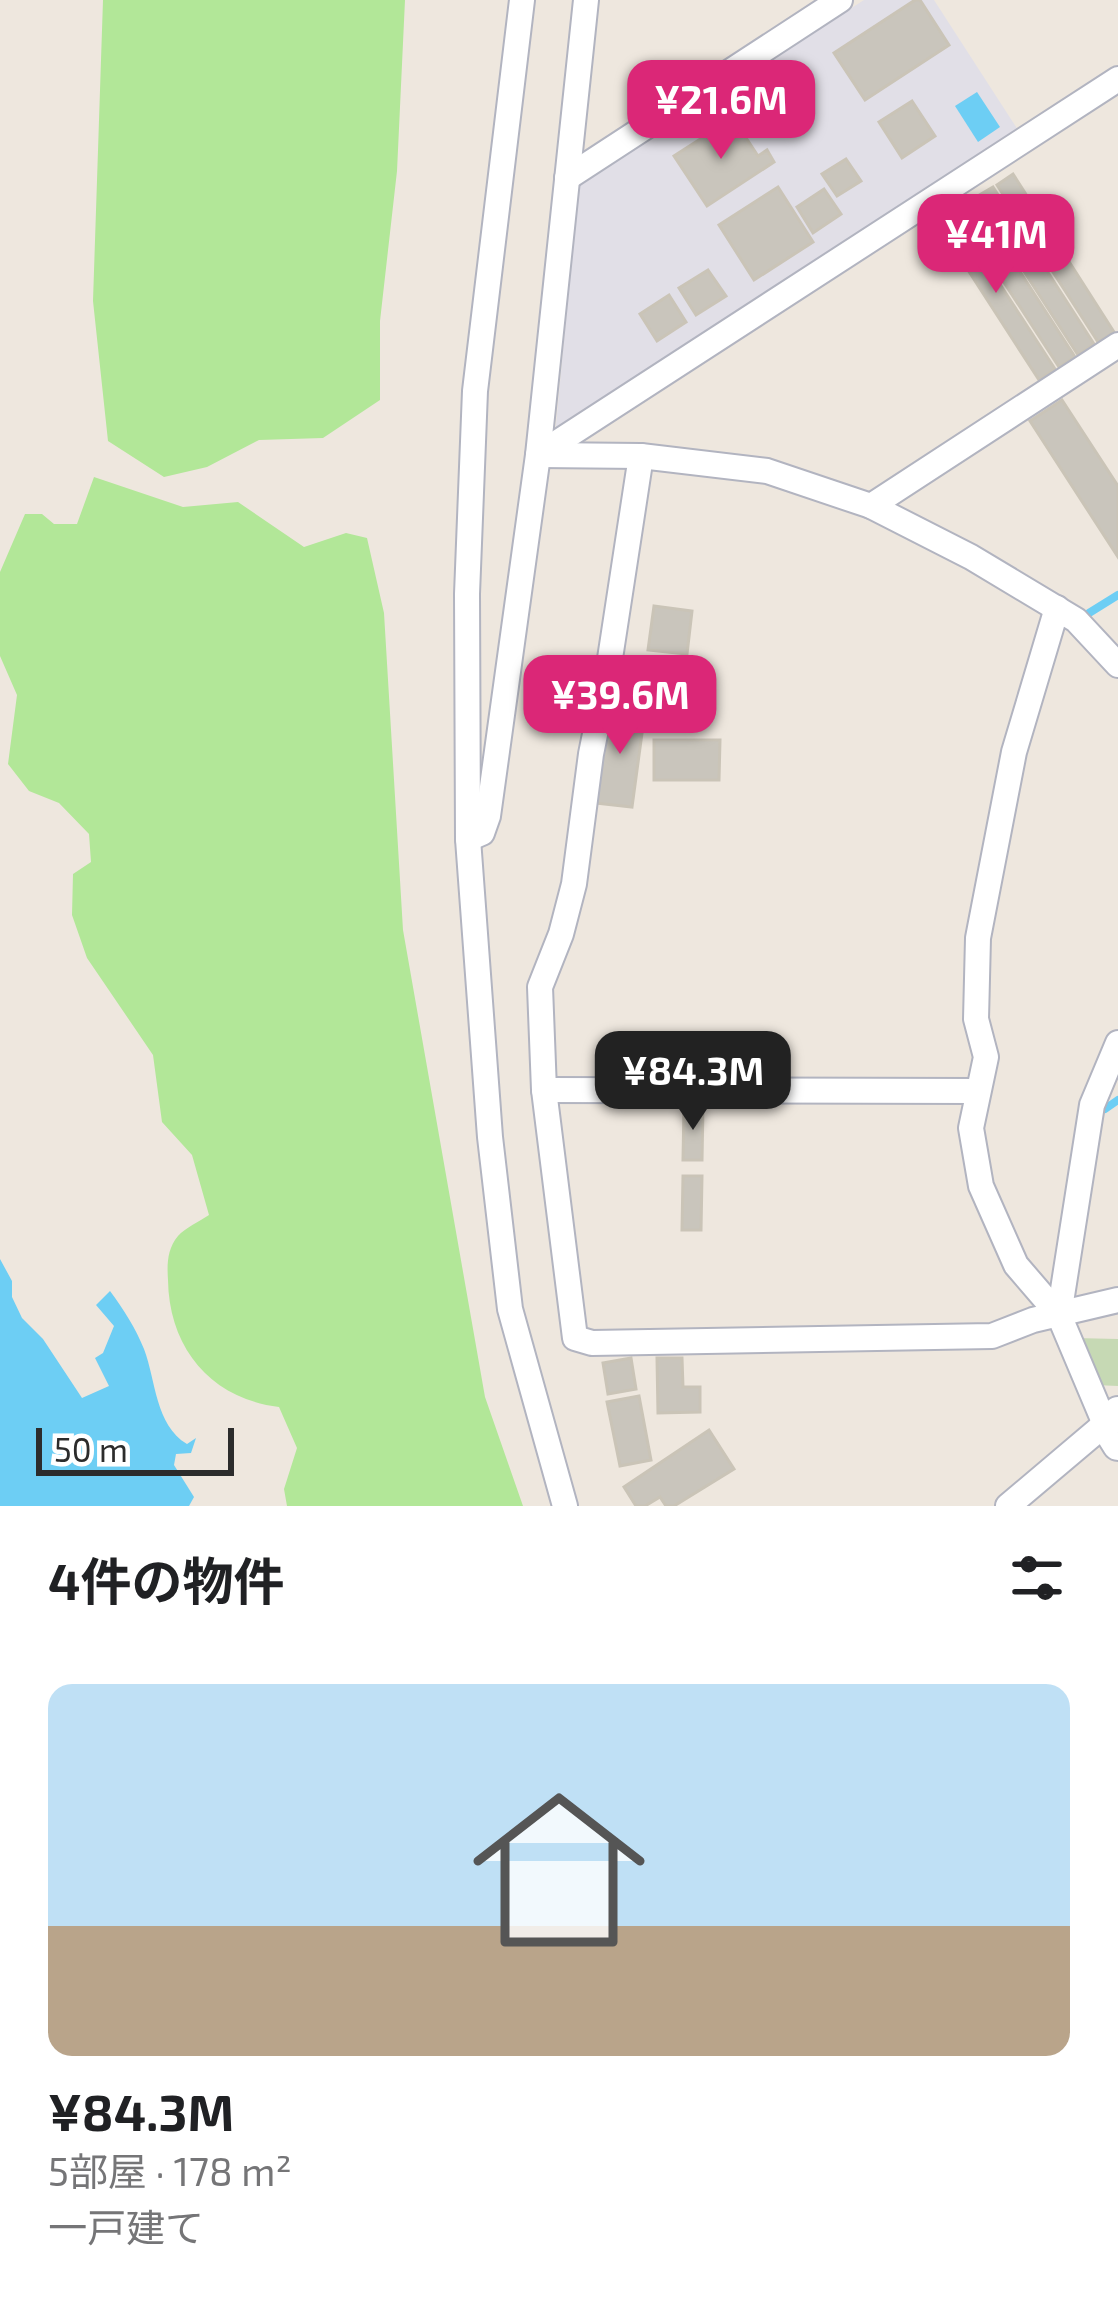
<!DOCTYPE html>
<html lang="ja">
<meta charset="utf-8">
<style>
:root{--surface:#fff;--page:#f6f6f6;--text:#202124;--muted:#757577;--line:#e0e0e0;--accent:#db2777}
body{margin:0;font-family:"Exo 2","Noto Sans JP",sans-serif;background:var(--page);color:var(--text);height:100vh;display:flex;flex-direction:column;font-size:45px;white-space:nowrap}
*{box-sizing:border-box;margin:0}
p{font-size:39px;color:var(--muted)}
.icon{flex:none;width:66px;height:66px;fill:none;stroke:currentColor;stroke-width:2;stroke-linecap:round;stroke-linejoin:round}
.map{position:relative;height:1506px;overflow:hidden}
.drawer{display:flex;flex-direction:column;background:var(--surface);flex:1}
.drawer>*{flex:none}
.scale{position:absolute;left:36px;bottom:30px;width:198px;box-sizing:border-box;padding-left:12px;border:6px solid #2c2c2c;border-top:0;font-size:33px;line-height:42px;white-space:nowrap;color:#2c2c2c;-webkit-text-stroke:9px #fff;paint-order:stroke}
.price{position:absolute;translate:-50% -102px;padding:0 27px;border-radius:24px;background:var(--accent);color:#fff;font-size:39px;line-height:78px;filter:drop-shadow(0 3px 6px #0008)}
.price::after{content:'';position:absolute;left:50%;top:72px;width:36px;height:27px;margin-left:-18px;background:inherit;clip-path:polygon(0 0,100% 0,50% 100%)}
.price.active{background:#222;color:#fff}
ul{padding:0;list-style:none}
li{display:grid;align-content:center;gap:24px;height:636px;padding:0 48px}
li+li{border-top:3px solid var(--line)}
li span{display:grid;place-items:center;height:372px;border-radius:24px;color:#555}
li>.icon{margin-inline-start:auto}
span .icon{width:216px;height:216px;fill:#fffc;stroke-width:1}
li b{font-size:51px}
h2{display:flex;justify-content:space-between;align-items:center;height:144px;padding:0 48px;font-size:51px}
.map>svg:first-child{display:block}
.industrial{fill:#e1dfe7}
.green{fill:#b2e798}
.cemetery{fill:#c6d9b4}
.water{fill:#6dcef4}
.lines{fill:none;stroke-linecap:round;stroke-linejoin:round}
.stream{stroke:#6dcef4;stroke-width:8}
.building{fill:#c9c5bc;stroke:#cac4b7;stroke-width:3}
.minor-casing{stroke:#b2b4c0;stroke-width:28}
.tertiary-casing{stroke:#b2b4c0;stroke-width:34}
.minor{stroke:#fff;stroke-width:24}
.tertiary{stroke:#fff;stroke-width:30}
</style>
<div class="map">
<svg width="1118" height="1506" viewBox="0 0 1118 1506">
<rect width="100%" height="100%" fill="#eee7de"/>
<!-- industrial -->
<polygon class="industrial" points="864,0 934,0 1020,133 555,435 579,184"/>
<!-- green -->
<g class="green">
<polygon points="103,0 405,0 397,171 380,321 380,400 323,438 259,440 207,467 164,477 108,441 93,301"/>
<path d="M94,477L183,507L238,502L304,547L346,533L367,538L384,613L403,930L485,1397L523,1506H287L284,1489L297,1448L279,1407C212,1399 169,1349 168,1280C167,1265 167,1249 178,1236C185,1228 200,1221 209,1215L192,1155L162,1122L153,1055L87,958L72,915L73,874L91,862L89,834L59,803L29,791L8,764L17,695L0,656V572L25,514H42L54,524H77Z"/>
</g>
<!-- cemetery -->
<polygon class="cemetery" points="1075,1338 1118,1339 1118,1386 1095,1385"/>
<!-- water -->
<g class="water">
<polygon points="977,92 1000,127 978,142 955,106"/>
<path d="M0,1259L12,1281V1297L22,1318L43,1339L82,1398L109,1386L95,1358L103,1353L114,1326L96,1305L110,1291C124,1310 135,1327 144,1349C156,1380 155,1425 187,1444L196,1438L191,1453L176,1454L174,1465L194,1497L189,1506H0Z"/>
</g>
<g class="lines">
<!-- stream -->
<g class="stream">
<polyline points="1089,613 1118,595"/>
<polyline points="1105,1109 1118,1100"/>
</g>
</g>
<!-- building -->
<g class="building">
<polygon points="915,0 920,0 949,45 865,100 834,53"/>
<polygon points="912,101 935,136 902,158 879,122"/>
<polygon points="733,118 758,156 767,150 774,162 707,206 674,156"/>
<polygon points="846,159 861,181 837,196 822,174"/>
<polygon points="1013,174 1114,332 1098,342 997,185"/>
<polygon points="778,187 813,242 754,280 719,225"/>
<polygon points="993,187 1094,344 1078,355 976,197"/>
<polygon points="824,189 841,214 813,233 797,207"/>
<polygon points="973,199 1075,357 1059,367 957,210"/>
<polygon points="953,212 1055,369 1039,380 937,222"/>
<polygon points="708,270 726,296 696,315 679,288"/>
<polygon points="669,295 686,322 657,341 640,314"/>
<polygon points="1062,400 1118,486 1118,557 1030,421"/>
<polygon points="654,606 692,611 687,654 648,650"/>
<polygon points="608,707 645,711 632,807 595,803"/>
<polygon points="654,740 720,740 719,780 654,780"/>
<polygon points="684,1105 703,1105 702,1160 683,1160"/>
<polygon points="683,1176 702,1176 701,1230 682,1230"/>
<polygon points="631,1358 636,1389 608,1394 603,1363"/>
<polygon points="657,1358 682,1358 683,1387 700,1387 700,1412 658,1413"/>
<polygon points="639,1396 651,1460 620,1466 607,1402"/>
<polygon points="709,1430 734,1469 674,1506 666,1506 660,1497 645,1506 636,1506 624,1487"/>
</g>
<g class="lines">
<defs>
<g id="minor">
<polyline points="522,0 475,391 467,594 468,839 490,1137 510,1309 565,1506"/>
<polyline points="567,178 840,0"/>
<polyline points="538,455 1118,79"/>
<polyline points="540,455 641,456 767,471 871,506 971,557 1076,620 1118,665"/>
<polyline points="641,456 609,665 591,754 574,884 561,934 540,987 544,1090 575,1338 592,1343 992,1336 1033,1320 1118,1300"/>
<polyline points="871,506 1118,345"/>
<polyline points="468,839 482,833 488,816 538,455 586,0"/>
<polyline points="544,1090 978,1091"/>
<polyline points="1059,1315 1092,1105 1118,1043"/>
<polyline points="1008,1506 1105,1424 1059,1315 1016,1265 981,1186 971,1128 986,1057 976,1019 978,938 1014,752 1057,608"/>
</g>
<polyline id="tertiary" points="1118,1412 1105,1424 1118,1445"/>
</defs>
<!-- minor casing -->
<use href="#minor" class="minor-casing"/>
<!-- tertiary casing -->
<use href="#tertiary" class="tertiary-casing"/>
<!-- minor -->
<use href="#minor" class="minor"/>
<!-- tertiary -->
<use href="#tertiary" class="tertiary"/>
</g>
</svg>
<div class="scale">50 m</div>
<b class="price" style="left:721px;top:162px">¥21.6M</b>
<b class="price" style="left:996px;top:296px">¥41M</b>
<b class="price" style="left:620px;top:757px">¥39.6M</b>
<b class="price active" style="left:693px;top:1133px">¥84.3M</b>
</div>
<section class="drawer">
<h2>4件の物件<svg class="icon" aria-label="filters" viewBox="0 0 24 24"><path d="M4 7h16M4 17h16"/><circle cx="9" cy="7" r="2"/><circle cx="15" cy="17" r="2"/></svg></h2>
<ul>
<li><span style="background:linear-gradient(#bfe0f5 65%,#b9a48a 0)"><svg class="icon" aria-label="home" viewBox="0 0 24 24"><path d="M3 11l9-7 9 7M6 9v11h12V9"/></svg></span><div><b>¥84.3M</b><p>5部屋 · 178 m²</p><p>一戸建て</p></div></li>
</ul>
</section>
